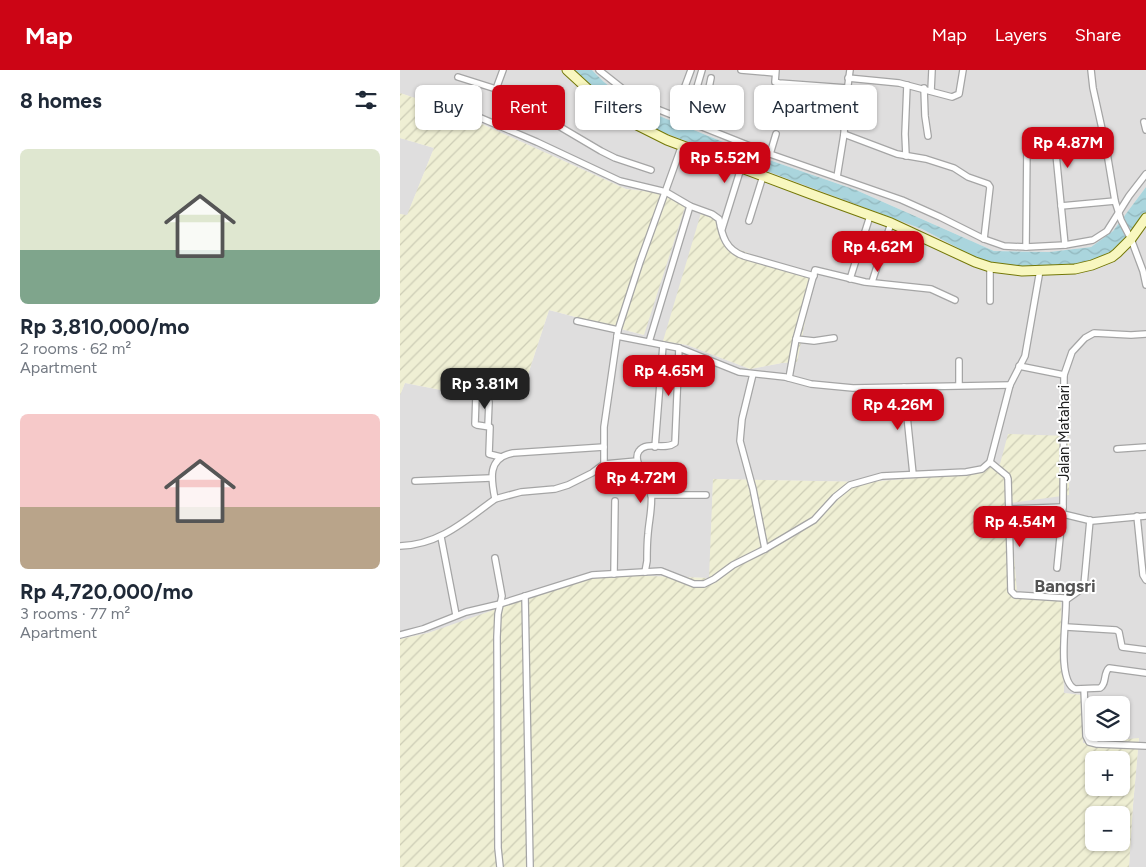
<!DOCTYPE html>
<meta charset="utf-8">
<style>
:root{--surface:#fff;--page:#f6f6f7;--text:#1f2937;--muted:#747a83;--accent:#cc0515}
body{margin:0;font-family:Figtree,sans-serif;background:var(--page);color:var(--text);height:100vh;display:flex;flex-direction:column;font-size:19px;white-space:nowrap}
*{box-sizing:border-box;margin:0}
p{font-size:16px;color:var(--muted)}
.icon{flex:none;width:28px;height:28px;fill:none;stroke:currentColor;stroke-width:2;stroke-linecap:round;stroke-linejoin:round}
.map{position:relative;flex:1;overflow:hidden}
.drawer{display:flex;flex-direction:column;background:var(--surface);width:400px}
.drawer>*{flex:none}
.guide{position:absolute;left:15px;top:15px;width:475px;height:45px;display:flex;gap:10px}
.controls{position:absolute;left:685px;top:626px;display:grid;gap:10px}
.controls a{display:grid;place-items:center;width:45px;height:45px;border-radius:8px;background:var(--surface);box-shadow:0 1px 4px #0004;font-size:25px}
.price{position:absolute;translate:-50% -42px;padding:0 11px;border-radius:10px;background:var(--accent);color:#fff;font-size:16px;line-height:32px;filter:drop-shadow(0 1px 2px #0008)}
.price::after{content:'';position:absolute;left:50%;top:30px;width:15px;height:11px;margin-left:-8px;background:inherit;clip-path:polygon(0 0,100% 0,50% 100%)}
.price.selected{background:#222;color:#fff}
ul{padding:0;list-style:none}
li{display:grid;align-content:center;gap:10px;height:265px;padding:0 20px}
li span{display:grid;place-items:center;height:155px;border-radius:8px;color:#555}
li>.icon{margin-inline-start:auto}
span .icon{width:90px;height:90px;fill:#fffc;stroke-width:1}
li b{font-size:21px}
h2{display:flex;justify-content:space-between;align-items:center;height:60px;padding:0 20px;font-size:21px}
.chip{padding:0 18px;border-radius:8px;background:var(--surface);box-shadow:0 1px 4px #0004;font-size:18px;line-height:45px}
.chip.selected{background:var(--accent);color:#fff}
header{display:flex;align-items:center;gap:30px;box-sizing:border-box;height:70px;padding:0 25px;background:var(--accent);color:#fff}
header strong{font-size:24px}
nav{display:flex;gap:28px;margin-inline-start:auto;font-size:18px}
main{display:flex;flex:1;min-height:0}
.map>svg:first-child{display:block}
.residential{fill:#dfdede;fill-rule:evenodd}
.farmland{fill:url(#farmland-furrows);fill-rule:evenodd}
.water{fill:url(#water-waves)}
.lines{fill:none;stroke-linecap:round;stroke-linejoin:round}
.river{stroke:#aad5dd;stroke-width:10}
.street-casing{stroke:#a5a5a5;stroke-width:8}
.secondary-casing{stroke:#747808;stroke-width:11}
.street{stroke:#fff;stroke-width:5.5}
.secondary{stroke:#f8f7bf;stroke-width:9}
.labels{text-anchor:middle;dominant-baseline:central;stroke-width:4;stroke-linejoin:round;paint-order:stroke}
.street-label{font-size:15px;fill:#212121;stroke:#fff}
.quarter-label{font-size:18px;font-weight:bold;fill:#545454;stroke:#fff}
</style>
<header>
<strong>Map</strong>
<nav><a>Map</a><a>Layers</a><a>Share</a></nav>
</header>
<main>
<section class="drawer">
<h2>8 homes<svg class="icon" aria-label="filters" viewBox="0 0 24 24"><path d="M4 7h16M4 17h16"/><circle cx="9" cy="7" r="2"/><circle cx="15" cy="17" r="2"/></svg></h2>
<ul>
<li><span style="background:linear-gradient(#dfe7d0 65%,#7fa58c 0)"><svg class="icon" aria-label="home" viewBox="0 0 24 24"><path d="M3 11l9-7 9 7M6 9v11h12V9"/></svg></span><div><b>Rp 3,810,000/mo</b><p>2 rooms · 62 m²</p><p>Apartment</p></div></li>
<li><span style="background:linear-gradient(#f6c9c9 60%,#b9a48a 0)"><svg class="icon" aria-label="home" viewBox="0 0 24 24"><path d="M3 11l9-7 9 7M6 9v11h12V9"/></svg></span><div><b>Rp 4,720,000/mo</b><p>3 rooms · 77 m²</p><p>Apartment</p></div></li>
</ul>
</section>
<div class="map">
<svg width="746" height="797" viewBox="0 0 746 797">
<defs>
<pattern id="farmland-furrows" width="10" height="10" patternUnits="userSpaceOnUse" patternTransform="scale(1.25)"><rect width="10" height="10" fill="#efefd4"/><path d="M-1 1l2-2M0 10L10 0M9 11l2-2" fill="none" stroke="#cdcdb6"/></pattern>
<pattern id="water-waves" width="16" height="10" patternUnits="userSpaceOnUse" patternTransform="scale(1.25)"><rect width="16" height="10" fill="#aad5dd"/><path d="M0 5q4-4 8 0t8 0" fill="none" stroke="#92b7bd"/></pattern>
</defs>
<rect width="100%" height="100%" fill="#f1ede8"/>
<!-- residential -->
<g class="residential">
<path d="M0,0H172L213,36L522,159L575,187L679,196L746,146V797H729L733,735L739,669L683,673L681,625L664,623L661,528L617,525L610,432L600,394L573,404L467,412L313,409L310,508L221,505L28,563L0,569V325L5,313L72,326H121L149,240L243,265L263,123L226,119L51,40L0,23ZM317,149L322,173L397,292L382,293L350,299L287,275L263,271ZM694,635H721V662H694Z"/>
<polygon points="192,0 746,0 746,117 713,161 691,177 649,182 594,181 456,120 355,85 235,36 204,12"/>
<polygon points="0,68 34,78 7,146 0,144"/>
</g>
<!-- farmland -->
<g class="farmland">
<polygon points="0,23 51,40 226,119 263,123 285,137 244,265 149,240 121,326 72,326 5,313 0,325 0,144 7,145 34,78 0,68"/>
<polygon points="301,143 317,149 322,173 414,208 397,292 382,293 350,299 287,275 263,271"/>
<path d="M608,364L669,366V425L610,433L617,524L661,527L664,623L681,625L683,673L739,668L733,735L729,797H0V569L28,563L176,511L221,505L309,508L313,409L467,412L573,404L600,394ZM694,690H721V718H694ZM694,745H721V772H694Z"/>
</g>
<!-- water -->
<polygon class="water" points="172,0 192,0 204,12 235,36 355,85 456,120 594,181 649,182 691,177 713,161 746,117 746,146 713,183 679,196 621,198 575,187 522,159 246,56 213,36"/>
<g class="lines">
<!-- river -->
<polyline class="river" points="564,180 579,190 607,193"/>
<defs>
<g id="street">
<polyline points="199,0 233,27 257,39 370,84 502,130 540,147 584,169 604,176 626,177 665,175 693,170 707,161 729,126 746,104"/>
<polyline points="341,0 375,3"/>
<polyline points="376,0 375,12 379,13 447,18"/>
<polyline points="691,0 693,18 706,77 715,131 721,150 731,169 743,201 746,215"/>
<polyline points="58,7 96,19 201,81 215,88 251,100"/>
<polyline points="448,8 499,13 552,27 559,24 563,0"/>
<polyline points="524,18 525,46 528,66"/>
<polyline points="96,19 103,0"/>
<polyline points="531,21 532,0"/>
<path d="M48,34L137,72L220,111L266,122L290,136L312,144L319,149C322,166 326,180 344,186L414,206"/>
<polyline points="274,46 291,0"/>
<polyline points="287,51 302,0"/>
<polyline points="744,52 746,60"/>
<polyline points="301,56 311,8"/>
<polyline points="444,64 497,84 526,89 554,98 568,107 588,114 590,117 584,169"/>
<polyline points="654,64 665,175"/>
<polyline points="370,84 376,64"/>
<polyline points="506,86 505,64 507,15"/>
<polyline points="437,107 444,64 446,30 450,0"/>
<polyline points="661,136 715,131"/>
<polyline points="349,151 363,106"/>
<polyline points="322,159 341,98"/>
<path d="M626,177L627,75L630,70C647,60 683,64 703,63"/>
<polyline points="590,197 590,231"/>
<polyline points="450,209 470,146"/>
<polyline points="472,212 491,153"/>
<polyline points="177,251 218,260"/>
<polyline points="217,266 279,278 339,302 385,307 411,314 453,318 610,315"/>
<polyline points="396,269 414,271 434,268"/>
<polyline points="249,272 290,136"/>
<polyline points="559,291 559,315"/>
<polyline points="619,296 664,305"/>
<polyline points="353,304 342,349 340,371 353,419 365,479"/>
<polyline points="389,308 396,269 415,200 465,212 531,219 555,230"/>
<polyline points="504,317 513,404"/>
<polyline points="76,325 75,354 77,355 90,357 89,384 101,387"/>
<polyline points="88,356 89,332"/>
<polyline points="255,377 263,275"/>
<polyline points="717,379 746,377"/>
<path d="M590,392L607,406L608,409L611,521L615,525L664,528L666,530C667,549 656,610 675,619L700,618C707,614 703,603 709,598L746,603"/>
<polyline points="204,394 204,357 218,260 240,192 282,75"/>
<polyline points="15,411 91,408"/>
<polyline points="251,425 306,425"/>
<path d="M95,429C91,409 87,388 113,383L204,377"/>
<polyline points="609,439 663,437"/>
<polyline points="663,444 692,451 746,446"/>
<polyline points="737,446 743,505 746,510"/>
<polyline points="41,467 56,545"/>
<path d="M0,476C39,475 65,451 95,429L121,422L155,419L168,415L192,403L204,394L237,391"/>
<polyline points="95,488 102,526 98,544 97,567 98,778 100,797"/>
<polyline points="657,498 663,437 664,305 672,282 685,268 694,263 731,265 746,264"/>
<path d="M245,502L247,491C247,482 247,473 248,464C249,450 253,435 251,421C250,410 231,391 239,381C247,370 265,381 275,373L279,278"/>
<polyline points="214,504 215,431"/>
<polyline points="125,526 130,797"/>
<polyline points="666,530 683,518 684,515 690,450"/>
<polyline points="666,557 716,560 719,562 722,577 746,580"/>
<polyline points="0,565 23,559 66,542 100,534 192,505 261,501 294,514 304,514 314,509 333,495 365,479 414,450 435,427 450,415 482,406 566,402 582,399 590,392 610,315 625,286 640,200"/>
<polyline points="684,619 686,666 689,672 697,674 746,676"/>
</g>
<polyline id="secondary" points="167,0 203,33 237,55 267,70 411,124 491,153 575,192 590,197 622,201 675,199 692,195 712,187 717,183 731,169 746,148"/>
</defs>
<!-- street casing -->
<use href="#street" class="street-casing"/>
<!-- secondary casing -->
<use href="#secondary" class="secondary-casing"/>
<!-- street -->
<use href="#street" class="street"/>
<!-- secondary -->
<use href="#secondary" class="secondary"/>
</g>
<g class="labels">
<!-- street labels -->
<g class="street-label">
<text transform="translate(664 363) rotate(-90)">Jalan Matahari</text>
</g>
<!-- quarter labels -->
<g class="quarter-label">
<text x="665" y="516">Bangsri</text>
</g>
</g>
</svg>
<div class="controls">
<a><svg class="icon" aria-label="layers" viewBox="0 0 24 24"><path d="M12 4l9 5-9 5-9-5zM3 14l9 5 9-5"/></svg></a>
<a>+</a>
<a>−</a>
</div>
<b class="price" style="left:668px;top:99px">Rp 4.87M</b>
<b class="price" style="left:325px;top:114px">Rp 5.52M</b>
<b class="price" style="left:478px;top:203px">Rp 4.62M</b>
<b class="price" style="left:269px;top:327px">Rp 4.65M</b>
<b class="price selected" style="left:85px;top:340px">Rp 3.81M</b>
<b class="price" style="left:498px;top:361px">Rp 4.26M</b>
<b class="price" style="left:241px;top:434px">Rp 4.72M</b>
<b class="price" style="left:620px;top:478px">Rp 4.54M</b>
<div class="guide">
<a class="chip">Buy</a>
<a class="chip selected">Rent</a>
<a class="chip">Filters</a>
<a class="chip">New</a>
<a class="chip">Apartment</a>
</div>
</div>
</main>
